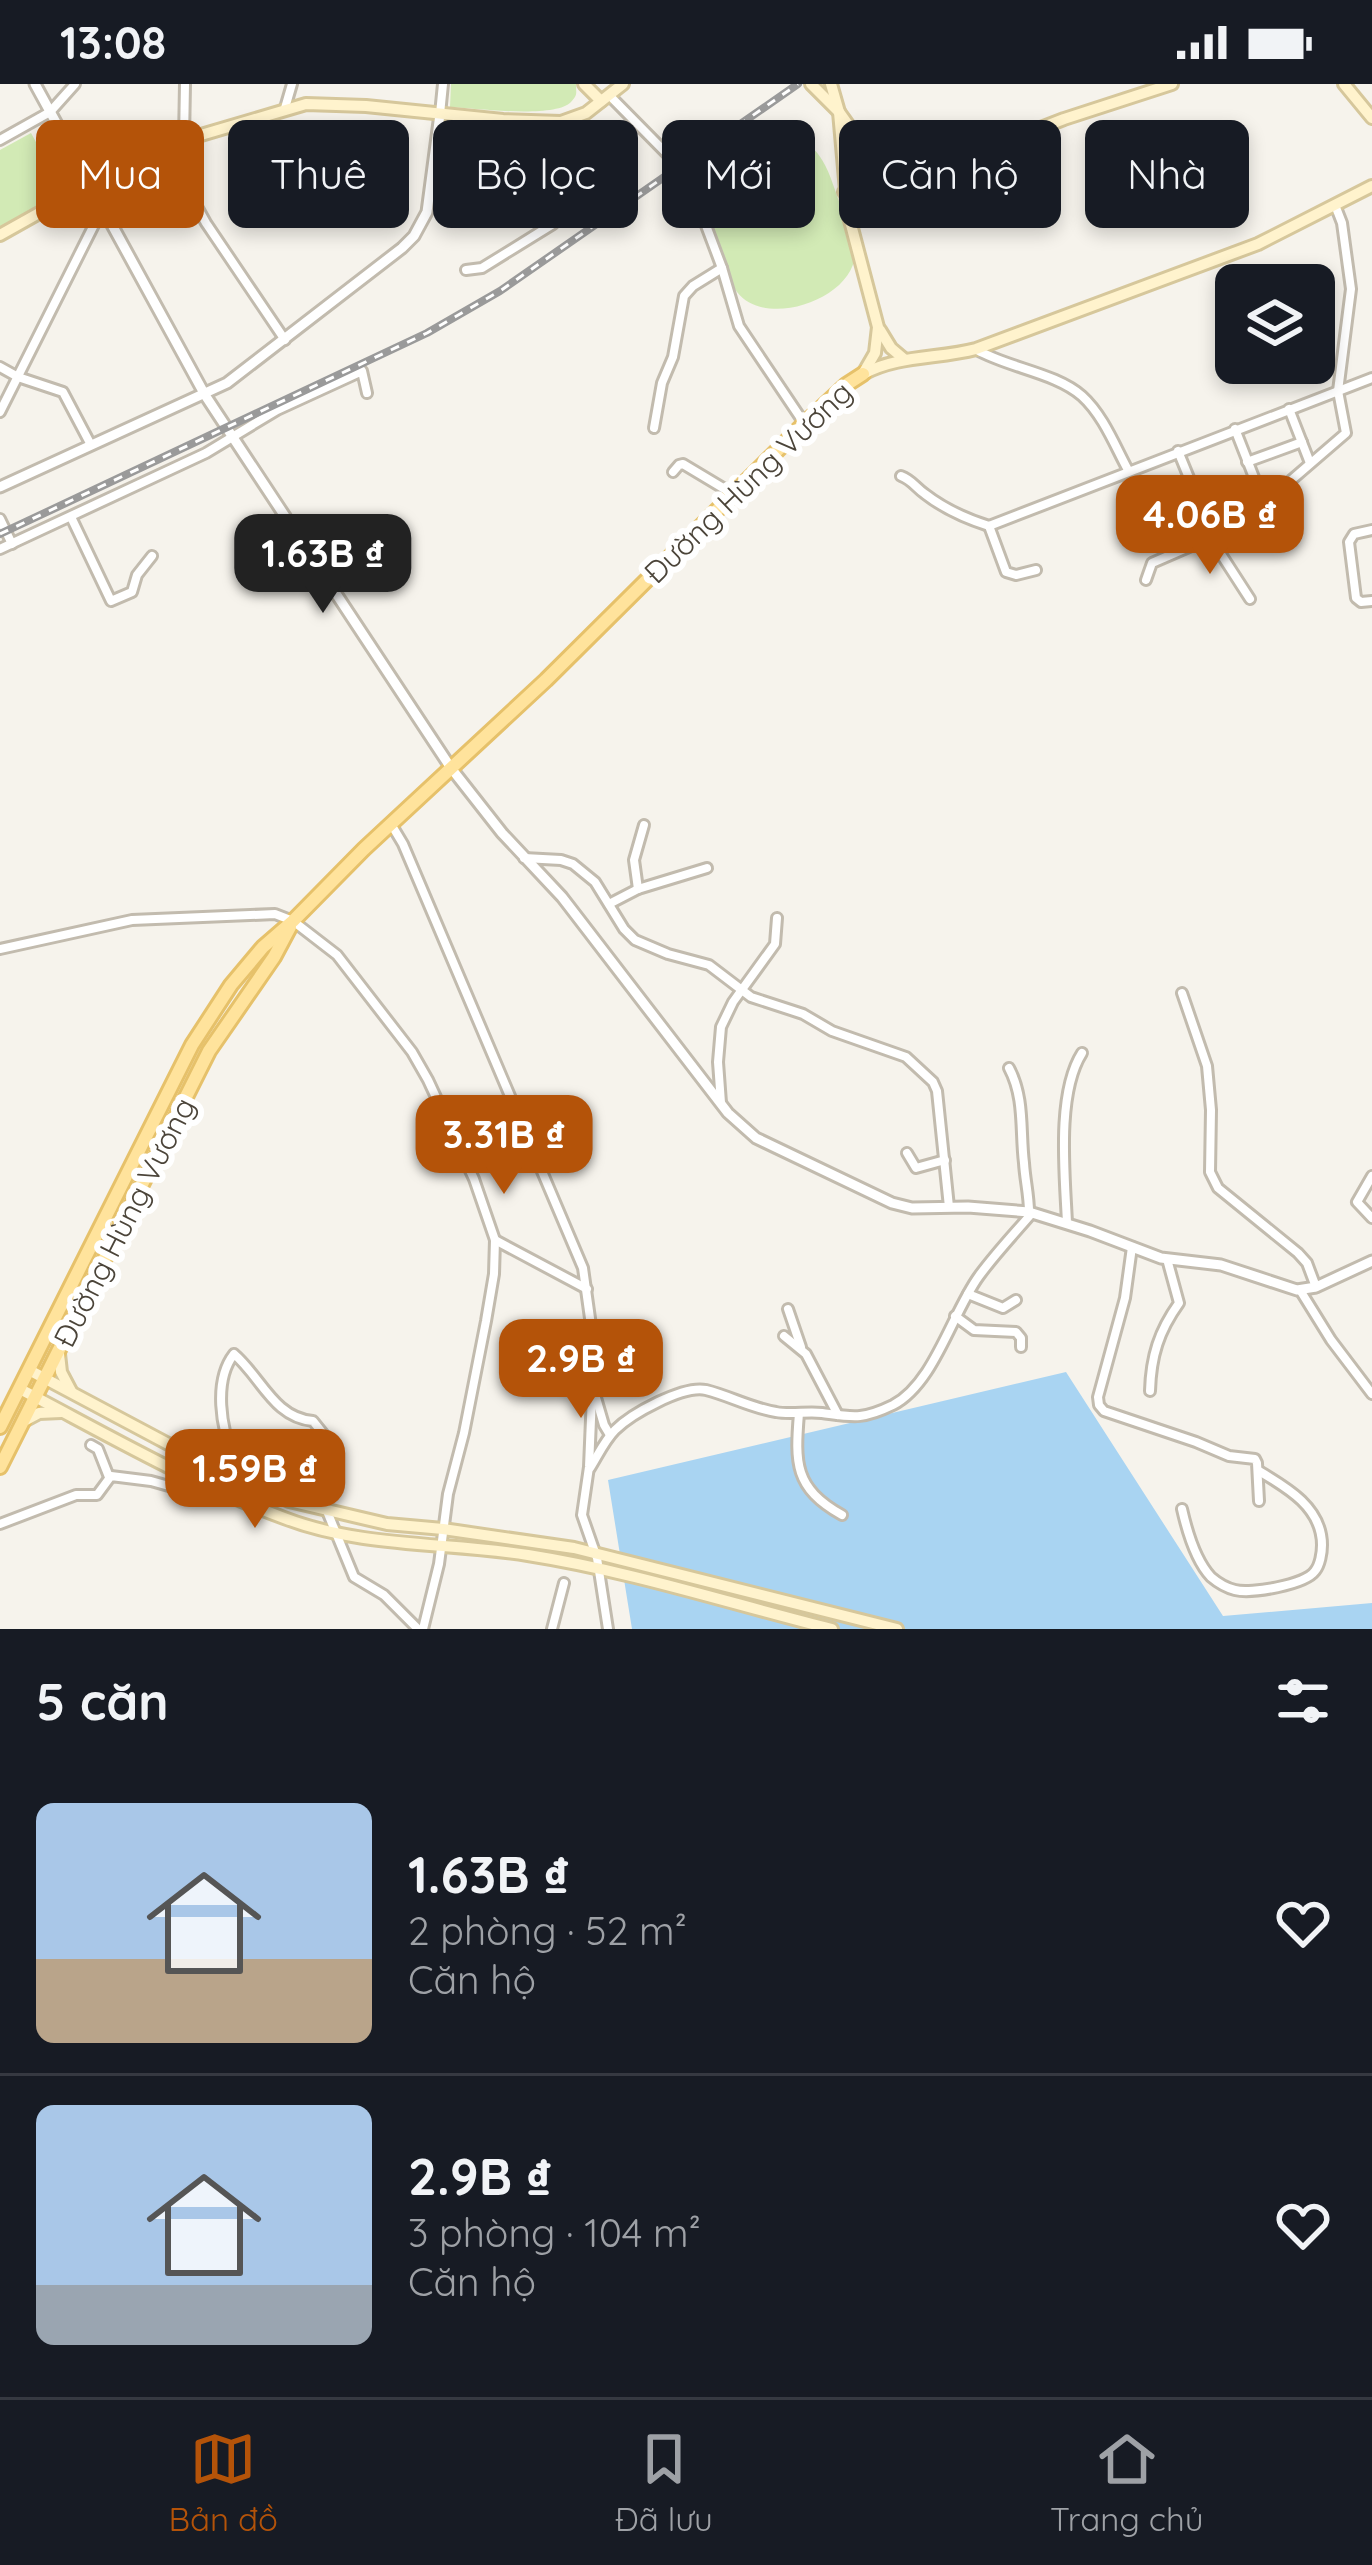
<!DOCTYPE html>
<html lang="vi">
<meta charset="utf-8">
<style>
:root{--surface:#171b24;--page:#20242c;--text:#f1f3f6;--muted:#9ea1a6;--line:#363941;--accent:#b45309}
body{margin:0;font-family:Quicksand,sans-serif;background:var(--page);color:var(--text);height:100vh;display:flex;flex-direction:column;font-size:45px;white-space:nowrap}
*{box-sizing:border-box;margin:0}
p{font-size:39px;color:var(--muted)}
.icon{flex:none;width:66px;height:66px;fill:none;stroke:currentColor;stroke-width:2;stroke-linecap:round;stroke-linejoin:round}
.map{position:relative;height:1545px;overflow:hidden}
.side{display:flex;flex-direction:column;background:var(--surface);flex:1}
.side>*{flex:none}
.banner{position:absolute;left:36px;top:36px;width:1302px;height:108px;display:flex;gap:24px}
.controls{position:absolute;left:1215px;top:180px;display:grid;gap:24px}
.controls a{display:grid;place-items:center;width:120px;height:120px;border-radius:18px;background:var(--surface);box-shadow:0 6px 18px #0003;font-size:60px}
.price{position:absolute;translate:-50% -102px;padding:0 27px;border-radius:24px;background:var(--accent);color:#fff;font-size:39px;line-height:78px;filter:drop-shadow(0 3px 6px #0008)}
.price::after{content:'';position:absolute;left:50%;top:72px;width:36px;height:27px;margin-left:-18px;background:inherit;clip-path:polygon(0 0,100% 0,50% 100%)}
.price.current{background:#222;color:#fff}
ul{padding:0;list-style:none}
li{display:flex;align-items:center;gap:36px;height:300px;padding:0 36px}
li+li{border-top:3px solid var(--line)}
li span{display:grid;place-items:center;flex:none;width:336px;height:240px;border-radius:18px;color:#555}
li>.icon{margin-inline-start:auto}
span .icon{width:144px;height:144px;fill:#fffc;stroke-width:1}
li b{font-size:51px}
h2{display:flex;justify-content:space-between;align-items:center;height:144px;padding:0 36px;font-size:51px}
.pill{padding:0 42px;border-radius:18px;background:var(--surface);box-shadow:0 6px 18px #0003;font-size:42px;line-height:108px}
.pill.current{background:var(--accent);color:#fff}
.status{display:flex;justify-content:space-between;align-items:center;height:84px;padding:0 60px;background:var(--surface);direction:ltr}
.status svg{height:33px;fill:currentColor}
.menu{display:flex;justify-content:space-around;align-items:center;height:168px;border-top:3px solid var(--line);background:var(--surface);font-size:33px;color:var(--muted)}
.menu a{display:grid;justify-items:center;gap:6px}
.menu .current{color:var(--accent)}
.map>svg:first-child{display:block}
.green{fill:#d2eab5}
.water{fill:#a9d4f2}
.lines{fill:none;stroke-linecap:round;stroke-linejoin:round}
.minor-casing{stroke:#c2bbae;stroke-width:14}
.tertiary-casing{stroke:#c2bbae;stroke-width:15}
.secondary-casing{stroke:#d6c79b;stroke-width:16}
.primary-casing{stroke:#e6c16a;stroke-width:18}
.minor{stroke:#fff;stroke-width:8}
.tertiary{stroke:#fff;stroke-width:9}
.secondary{stroke:#fff3cd;stroke-width:10}
.primary{stroke:#ffe39c;stroke-width:12}
.rail-casing{stroke:#9a9a9a;stroke-width:8}
.rail{stroke:#fff;stroke-width:3;stroke-dasharray:9;stroke-linecap:butt}
.labels{text-anchor:middle;dominant-baseline:central;stroke-width:12;stroke-linejoin:round;paint-order:stroke}
.street-label{font-size:30px;fill:#4b4439;stroke:#fff}
</style>
<div class="status"><b>13:08</b><svg viewBox="0 0 49 12"><path d="M0 12V9h3v3zM5 12V6h3v6zM10 12V3h3v9zM15 12V0h3v12zM26 1h20v11H26zM47 4h2v5h-2z"/></svg></div>
<div class="map">
<svg width="1372" height="1545" viewBox="0 0 1372 1545">
<rect width="100%" height="100%" fill="#f6f3ec"/>
<!-- green -->
<g class="green">
<path d="M451,0H576C576,9 578,11 571,18C555,35 474,24 450,23Z"/>
<path d="M772,47C811,53 823,69 835,106C840,122 854,151 855,168C856,214 766,246 737,208C727,195 719,163 714,147C707,127 699,105 704,84C728,65 743,53 772,47Z"/>
<polygon points="31,49 64,109 0,143 0,66"/>
</g>
<!-- water -->
<polygon class="water" points="1066,1288 1223,1532 1372,1519 1372,1545 632,1545 608,1396"/>
<g class="lines">
<defs>
<g id="minor">
<polyline points="185,0 184,56 191,112 206,139 285,256"/>
<polyline points="609,11 680,83 690,99 722,184 739,242 804,339"/>
<polyline points="285,24 292,0"/>
<polyline points="440,30 443,0"/>
<polyline points="241,39 269,134"/>
<polyline points="0,56 50,28 75,0"/>
<polyline points="466,186 482,184 553,140 553,135 504,37"/>
<path d="M977,266C1009,284 1056,289 1082,312C1103,331 1115,362 1128,386"/>
<polyline points="0,283 18,293 63,308 91,361"/>
<polyline points="1289,325 1310,379"/>
<polyline points="0,328 102,125"/>
<polyline points="654,344 662,299 673,273 684,212 693,202 722,184"/>
<polyline points="1235,345 1264,419"/>
<polyline points="1178,367 1219,467 1250,515"/>
<polyline points="1247,378 1302,358"/>
<polyline points="673,388 679,381 683,380 733,410"/>
<path d="M901,392C912,396 915,403 925,410C943,424 967,435 989,442L1372,294"/>
<polyline points="1199,421 1254,397"/>
<polyline points="71,433 111,517 132,508 137,491 152,472"/>
<polyline points="0,435 12,460"/>
<polyline points="989,442 1006,488 1016,491 1036,486"/>
<polyline points="1372,446 1354,450 1349,458 1356,514 1361,518 1372,517"/>
<polyline points="1212,449 1267,417 1346,349 1338,307 1351,205 1342,139 1335,121"/>
<polyline points="0,465 206,369 277,326 362,287 367,309"/>
<polyline points="1146,496 1152,479 1205,456 1200,435 1201,430"/>
<polyline points="391,740 403,760 583,1184 594,1263 589,1383 582,1431 597,1474 608,1545"/>
<polyline points="524,774 561,776 573,780 595,798 624,845 635,856 668,870 709,881 751,913 803,930 832,947 906,973 933,998 937,1007 949,1123"/>
<polyline points="638,805 634,776 644,741"/>
<polyline points="609,820 638,805 707,784"/>
<polyline points="0,865 132,836 275,830 293,837 337,871 412,968 428,996 474,1095 495,1156 494,1190 486,1237 464,1349 448,1410 439,1480 423,1545"/>
<polyline points="1182,909 1207,982 1211,1026 1210,1088 1218,1104 1298,1169 1307,1179 1316,1203"/>
<path d="M1009,984C1025,1014 1020,1047 1024,1079C1025,1096 1029,1111 1029,1128"/>
<polyline points="721,1019 718,978 721,943 733,918 775,860 777,834"/>
<polyline points="907,1069 916,1084 945,1076"/>
<polyline points="1372,1092 1357,1118 1372,1134"/>
<path d="M1067,1139C1065,1092 1056,1010 1082,969"/>
<polyline points="495,1156 587,1205"/>
<polyline points="1132,1163 1125,1214 1098,1313 1099,1321 1104,1327 1196,1358 1229,1372 1255,1375 1257,1379 1259,1417"/>
<polyline points="1300,1206 1331,1256 1372,1310"/>
<polyline points="968,1210 1003,1224 1016,1216"/>
<polyline points="788,1225 801,1263"/>
<polyline points="955,1232 974,1246 1016,1248 1021,1254 1021,1263"/>
<polyline points="784,1252 806,1270 838,1331"/>
<polyline points="592,1300 604,1341 610,1351"/>
<path d="M1150,1307C1151,1272 1159,1247 1179,1219L1167,1175"/>
<path d="M799,1329C795,1379 794,1404 842,1431"/>
<polyline points="91,1361 98,1365 109,1393"/>
<path d="M234,1374C221,1345 213,1297 234,1270C261,1293 274,1334 313,1337L325,1352L326,1362L310,1377L309,1388"/>
<path d="M590,1384C598,1371 605,1356 615,1346C631,1330 683,1301 706,1306C730,1312 751,1324 776,1328C791,1331 807,1327 822,1329C853,1333 862,1336 893,1321C934,1300 952,1229 979,1192C995,1170 1014,1150 1032,1129"/>
<polyline points="309,1388 313,1393 354,1493 384,1511 418,1545"/>
<path d="M1182,1425C1187,1447 1195,1476 1211,1493C1218,1499 1227,1504 1235,1506C1251,1510 1305,1501 1315,1487C1320,1481 1322,1469 1322,1461C1322,1424 1288,1404 1259,1387"/>
<polyline points="0,1440 76,1411 97,1411 111,1392 151,1397 176,1404 231,1374 236,1375 256,1388 309,1388"/>
<polyline points="552,1545 564,1499"/>
</g>
<g id="tertiary">
<polyline points="35,0 205,311 451,684 502,749 562,813 728,1029 756,1054 892,1119 912,1124 968,1123 1029,1128 1090,1147 1161,1174 1221,1181 1297,1206 1316,1203 1372,1177"/>
<polyline points="0,403 227,299 402,164 414,152 427,128 440,30"/>
</g>
<g id="secondary">
<polyline points="584,0 601,17"/>
<polyline points="811,0 839,28 876,80 883,86 899,91 933,86 1064,35 1172,0"/>
<polyline points="831,0 839,28 848,129 878,243 875,269 864,288"/>
<polyline points="1344,0 1372,34"/>
<polyline points="844,108 870,99 883,86"/>
<polyline points="0,151 89,101 184,56 306,20 366,22 503,36 561,38 586,29 623,0"/>
<polyline points="880,246 891,264 904,275"/>
<path d="M863,290C898,271 938,275 976,265L1258,160L1372,102"/>
<polyline points="59,1270 61,1288 71,1307"/>
<polyline points="29,1286 187,1370 289,1417 387,1440 443,1445 574,1464 897,1545"/>
<path d="M20,1305C106,1350 192,1400 284,1434C362,1464 447,1458 528,1471C630,1487 732,1520 832,1545"/>
<polyline points="24,1337 39,1329 61,1328"/>
</g>
<g id="primary">
<polyline points="0,1343 192,961 231,901 263,863 293,837 364,765 546,596 804,340 846,301 863,290"/>
<polyline points="0,1383 209,967 274,873 290,843"/>
</g>
</defs>
<!-- minor casing -->
<use href="#minor" class="minor-casing"/>
<!-- tertiary casing -->
<use href="#tertiary" class="tertiary-casing"/>
<!-- secondary casing -->
<use href="#secondary" class="secondary-casing"/>
<!-- primary casing -->
<use href="#primary" class="primary-casing"/>
<!-- minor -->
<use href="#minor" class="minor"/>
<!-- tertiary -->
<use href="#tertiary" class="tertiary"/>
<!-- secondary -->
<use href="#secondary" class="secondary"/>
<!-- primary -->
<use href="#primary" class="primary"/>
<defs>
<polyline id="rail" points="0,450 427,249 500,207 798,0"/>
</defs>
<!-- rail casing -->
<use href="#rail" class="rail-casing"/>
<!-- rail -->
<use href="#rail" class="rail"/>
</g>
<g class="labels">
<!-- street labels -->
<g class="street-label">
<text transform="translate(748 398) rotate(-44)">Đường Hùng Vương</text>
<text transform="translate(124 1138) rotate(-63)">Đường Hùng Vương</text>
</g>
</g>
</svg>
<div class="controls">
<a><svg class="icon" aria-label="layers" viewBox="0 0 24 24"><path d="M12 4l9 5-9 5-9-5zM3 14l9 5 9-5"/></svg></a>
</div>
<b class="price" style="left:1210px;top:493px">4.06B ₫</b>
<b class="price current" style="left:323px;top:532px">1.63B ₫</b>
<b class="price" style="left:504px;top:1113px">3.31B ₫</b>
<b class="price" style="left:581px;top:1337px">2.9B ₫</b>
<b class="price" style="left:255px;top:1447px">1.59B ₫</b>
<div class="banner">
<a class="pill current">Mua</a>
<a class="pill">Thuê</a>
<a class="pill">Bộ lọc</a>
<a class="pill">Mới</a>
<a class="pill">Căn hộ</a>
<a class="pill">Nhà</a>
</div>
</div>
<section class="side">
<h2>5 căn<svg class="icon" aria-label="filters" viewBox="0 0 24 24"><path d="M4 7h16M4 17h16"/><circle cx="9" cy="7" r="2"/><circle cx="15" cy="17" r="2"/></svg></h2>
<ul>
<li><span style="background:linear-gradient(#a9c7e8 65%,#b9a48a 0)"><svg class="icon" aria-label="home" viewBox="0 0 24 24"><path d="M3 11l9-7 9 7M6 9v11h12V9"/></svg></span><div><b>1.63B ₫</b><p>2 phòng · 52 m²</p><p>Căn hộ</p></div><svg class="icon" aria-label="heart" viewBox="0 0 24 24"><path d="M12 20l-8-8c-3-5 5-10 8-4 3-6 11-1 8 4z"/></svg></li>
<li><span style="background:linear-gradient(#a9c7e8 75%,#9aa5b1 0)"><svg class="icon" aria-label="home" viewBox="0 0 24 24"><path d="M3 11l9-7 9 7M6 9v11h12V9"/></svg></span><div><b>2.9B ₫</b><p>3 phòng · 104 m²</p><p>Căn hộ</p></div><svg class="icon" aria-label="heart" viewBox="0 0 24 24"><path d="M12 20l-8-8c-3-5 5-10 8-4 3-6 11-1 8 4z"/></svg></li>
</ul>
</section>
<nav class="menu">
<a class="current"><svg class="icon" aria-label="map" viewBox="0 0 24 24"><path d="M3 6l6-2 6 2 6-2v14l-6 2-6-2-6 2zM9 4v14M15 6v14"/></svg>Bản đồ</a>
<a><svg class="icon" aria-label="saved" viewBox="0 0 24 24"><path d="M7 4h10v16l-5-4-5 4z"/></svg>Đã lưu</a>
<a><svg class="icon" aria-label="home" viewBox="0 0 24 24"><path d="M3 11l9-7 9 7M6 9v11h12V9"/></svg>Trang chủ</a>
</nav>
